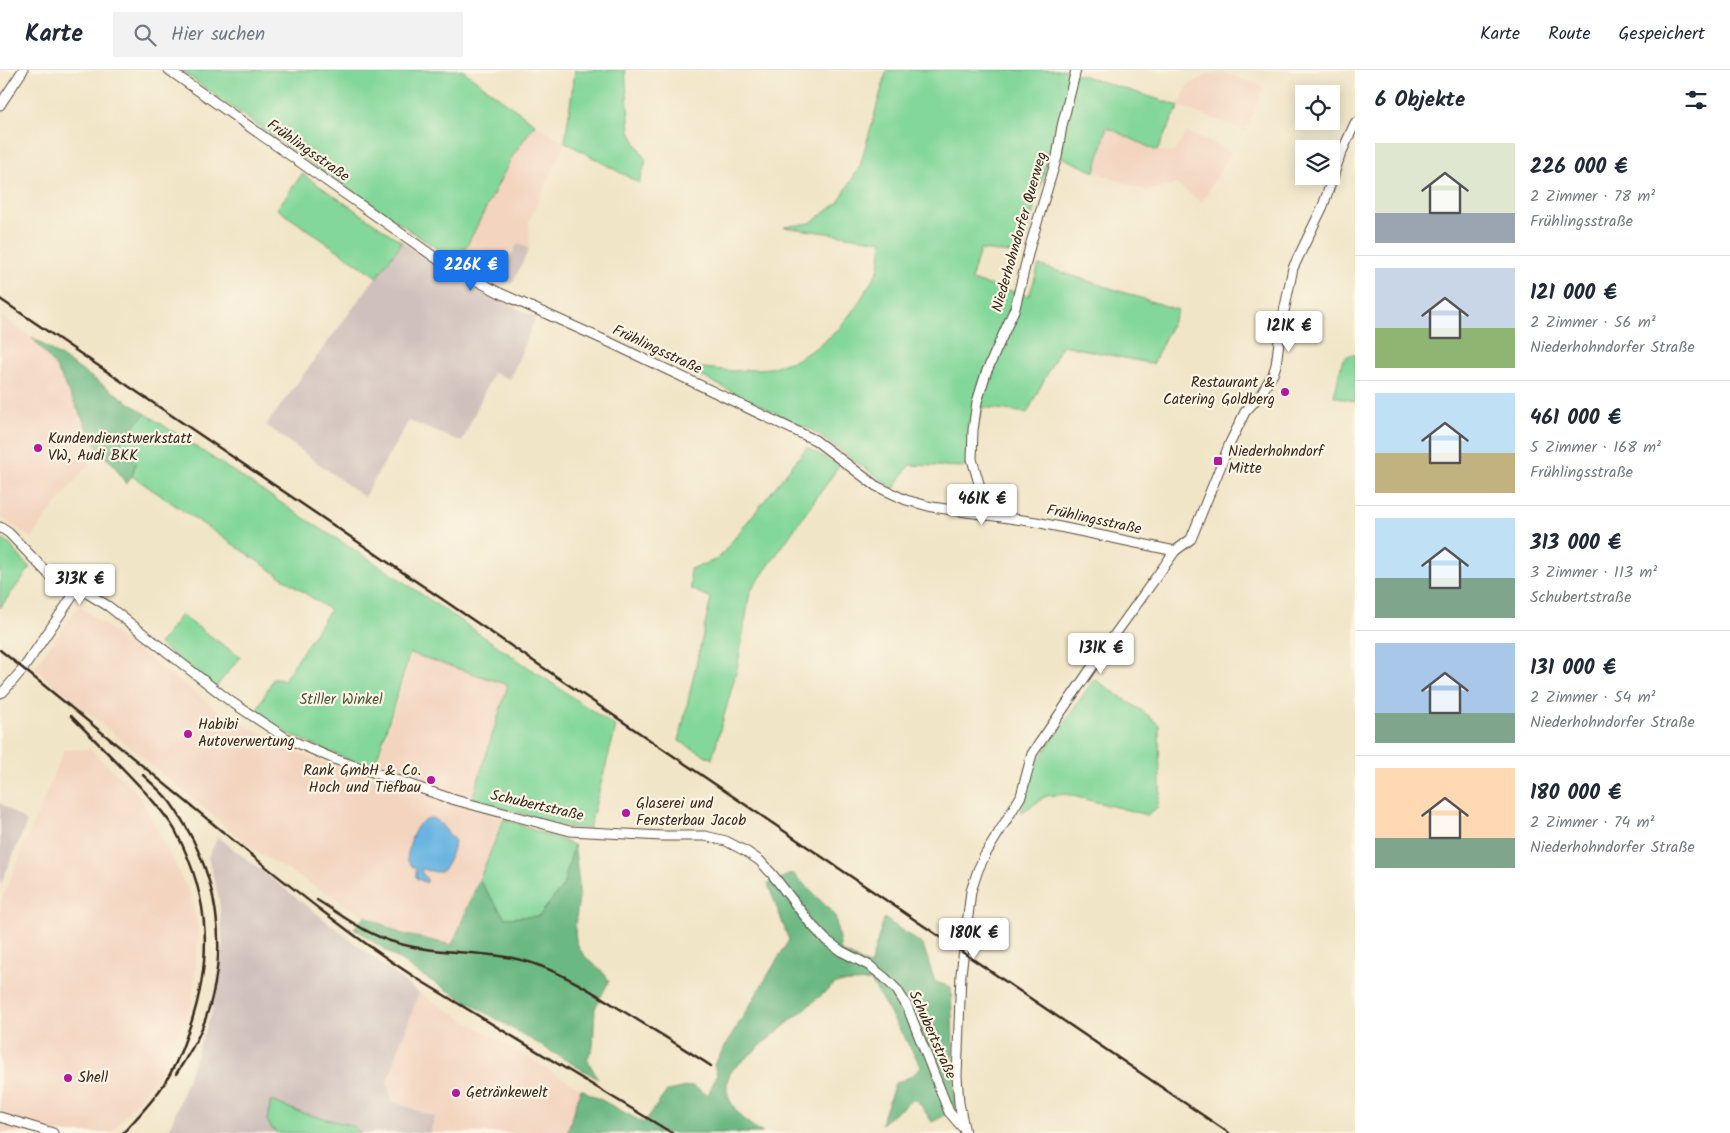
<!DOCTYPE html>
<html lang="de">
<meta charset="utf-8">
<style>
:root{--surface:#fff;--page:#f2f2f3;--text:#1f2937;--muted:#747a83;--line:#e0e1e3;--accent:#1a73e8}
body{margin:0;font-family:Kalam,sans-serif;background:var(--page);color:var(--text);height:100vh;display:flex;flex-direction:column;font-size:19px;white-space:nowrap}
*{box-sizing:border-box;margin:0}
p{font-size:16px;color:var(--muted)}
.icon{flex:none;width:28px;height:28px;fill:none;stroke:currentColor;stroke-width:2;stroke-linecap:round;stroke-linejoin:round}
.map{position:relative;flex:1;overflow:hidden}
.sheet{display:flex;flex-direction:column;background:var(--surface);width:375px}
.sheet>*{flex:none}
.fabs{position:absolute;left:1295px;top:15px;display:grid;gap:10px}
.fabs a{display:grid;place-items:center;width:45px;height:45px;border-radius:0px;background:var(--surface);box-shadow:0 2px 12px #0003;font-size:25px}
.price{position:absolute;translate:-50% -42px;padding:0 11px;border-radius:5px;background:#fff;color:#222;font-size:16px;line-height:32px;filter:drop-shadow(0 1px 2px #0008)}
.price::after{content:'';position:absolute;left:50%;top:30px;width:15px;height:11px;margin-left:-8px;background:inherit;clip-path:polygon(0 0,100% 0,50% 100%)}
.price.on{background:var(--accent);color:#fff}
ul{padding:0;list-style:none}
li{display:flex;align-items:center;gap:15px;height:125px;padding:0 20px}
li+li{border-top:1px solid var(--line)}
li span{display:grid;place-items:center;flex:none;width:140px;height:100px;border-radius:0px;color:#555}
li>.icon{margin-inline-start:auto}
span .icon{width:60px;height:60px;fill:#fffc;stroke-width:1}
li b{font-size:21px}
h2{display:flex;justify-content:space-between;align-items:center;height:60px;padding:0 20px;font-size:21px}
header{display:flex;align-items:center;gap:30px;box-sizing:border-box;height:70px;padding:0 25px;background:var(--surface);border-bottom:1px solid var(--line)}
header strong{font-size:24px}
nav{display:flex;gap:28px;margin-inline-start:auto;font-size:18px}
.search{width:350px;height:45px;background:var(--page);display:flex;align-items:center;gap:12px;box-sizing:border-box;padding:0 18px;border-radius:0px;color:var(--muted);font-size:19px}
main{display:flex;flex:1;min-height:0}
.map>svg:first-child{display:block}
.built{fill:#f3d4bf}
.industrial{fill:#cfc0bb}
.green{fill:#83d79a;stroke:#5f805c}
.forest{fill:#6ab882;stroke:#527150}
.water{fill:#69b4e2;stroke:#526f80}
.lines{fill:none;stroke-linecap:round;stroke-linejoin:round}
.minor-casing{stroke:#564637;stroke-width:11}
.minor{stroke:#fff;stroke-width:9}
.rail{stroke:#3b2a1e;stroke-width:2.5}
.poi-dot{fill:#b5179e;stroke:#fcf5e5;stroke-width:2}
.labels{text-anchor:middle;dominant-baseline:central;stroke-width:4.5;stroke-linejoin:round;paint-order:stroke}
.street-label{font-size:15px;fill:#3b2a1e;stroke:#fcf5e5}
.poi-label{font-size:15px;fill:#3b2a1e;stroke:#fcf5e5;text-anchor:start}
.park-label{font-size:15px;fill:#4d553d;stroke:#fcf5e5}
</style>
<header>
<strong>Karte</strong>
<div class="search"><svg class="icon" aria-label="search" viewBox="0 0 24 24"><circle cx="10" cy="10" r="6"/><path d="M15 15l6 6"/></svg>Hier suchen</div>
<nav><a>Karte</a><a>Route</a><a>Gespeichert</a></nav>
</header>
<main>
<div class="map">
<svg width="1355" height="1063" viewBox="0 0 1355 1063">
<rect width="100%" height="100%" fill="#fcf5e5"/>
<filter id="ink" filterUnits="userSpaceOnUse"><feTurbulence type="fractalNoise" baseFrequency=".02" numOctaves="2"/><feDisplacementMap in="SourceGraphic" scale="10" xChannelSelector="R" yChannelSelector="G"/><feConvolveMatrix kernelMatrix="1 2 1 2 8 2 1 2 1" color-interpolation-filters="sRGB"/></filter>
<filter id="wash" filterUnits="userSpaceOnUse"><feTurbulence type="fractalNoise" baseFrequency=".0096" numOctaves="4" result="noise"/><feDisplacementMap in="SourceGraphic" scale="20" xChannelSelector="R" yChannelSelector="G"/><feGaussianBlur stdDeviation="1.12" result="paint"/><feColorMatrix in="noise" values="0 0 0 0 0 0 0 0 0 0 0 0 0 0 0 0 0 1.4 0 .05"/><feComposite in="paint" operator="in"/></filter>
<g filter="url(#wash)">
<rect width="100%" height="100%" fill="#f1e5c7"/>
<!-- built -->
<g class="built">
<polygon points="1223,2 1263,17 1246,61 1179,36 1187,16 1208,4"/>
<polygon points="535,54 565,72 529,152 529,179 517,174 495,212 458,193 512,87"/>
<polygon points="1106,57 1157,81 1174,82 1187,62 1231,82 1202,132 1176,114 1147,121 1095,102"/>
<polygon points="0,248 4,248 32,267 56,297 99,381 44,450 32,468 0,447"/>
<polygon points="79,536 217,640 307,687 504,749 452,875 402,864 365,846 257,782 34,598"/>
<polygon points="412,584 509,615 472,730 376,699"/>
<polygon points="90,679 140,726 191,826 199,862 192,934 156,1009 111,1063 0,1063 0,834 64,680"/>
<polygon points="419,923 581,1019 567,1063 430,1063 435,1047 392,1031 387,1012"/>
</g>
<!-- industrial -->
<g class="industrial">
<polygon points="402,172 466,214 536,247 510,309 493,303 462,372 409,351 364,427 266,355"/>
<polygon points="518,173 529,179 512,214 499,207"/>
<polygon points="0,733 27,752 0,816"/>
<polygon points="218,767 419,923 387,1012 392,1031 435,1047 430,1063 168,1063 212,942 223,878 219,829 208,787"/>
</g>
<!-- green -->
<g class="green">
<polygon points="180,0 462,0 535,54 512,87 458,193 299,85"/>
<polygon points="575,0 625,0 630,62 646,91 639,113 565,72"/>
<polygon points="887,0 1065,0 1179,36 1157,81 1107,57 1095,102 1050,82 1021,184 980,180 971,210 1029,226 1039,195 1178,240 1153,294 1062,275 1027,343 983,337 965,397 909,395 894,419 813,361 664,288 693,297 734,301 770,298 796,290 820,275 838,260 858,234 879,199 882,171 784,157 810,153 838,133 860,96"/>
<polygon points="302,104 402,172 377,207 277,139"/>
<polygon points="1352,284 1355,285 1355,332 1334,326 1343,289"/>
<polygon points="146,344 307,450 386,500 616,657 589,759 570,757 472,730 508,615 410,583 375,695 368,698 289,664 255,644 273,609 284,610 330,540 132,406 136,393 118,376 126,364"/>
<polygon points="807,377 839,396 750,522 737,599 712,689 679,671 711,528 691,519 690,499 718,489"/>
<polygon points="0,468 7,472 30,498 0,538"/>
<polygon points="181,545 240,587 216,617 159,574"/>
<polygon points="1094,609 1145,643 1159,655 1160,723 1157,738 1147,745 1065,724 1046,726 1021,743 1033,698"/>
<polygon points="504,749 574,775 563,816 539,846 505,848 479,810"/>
<polygon points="271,1031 302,1043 350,1055 362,1063 278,1063 272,1059 267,1050"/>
</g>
<!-- forest -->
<g class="forest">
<polygon points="32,267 146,344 126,364 118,375 136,393 132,406 126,414 114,395 99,381 56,297"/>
<path d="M574,775C576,790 579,806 579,822C579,839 571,860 578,876C585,891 602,897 609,911L595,938L593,977L587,989L598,1009L415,901L354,858L365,846L402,864L452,875L479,810L505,848L539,846L563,816Z"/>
<path d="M793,803L835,845L841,881L870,896L884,848L923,875L935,912L951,917L955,1040L932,1052L917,1030H912L881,1054L895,1013L912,1006L921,996L871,911L836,913L734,998C713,1023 742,1051 763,1063H567L581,1019L644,1053L667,1021L692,1016L708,1025L717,1005L714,995L789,870L768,814Z"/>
</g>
<!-- water -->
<path class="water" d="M432,748L439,752L455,771C452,780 448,801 438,802C433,802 427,800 422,799L421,801L428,811L426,813L416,808V798L413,797L407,790C409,775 414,749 432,748Z"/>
</g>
<g filter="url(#ink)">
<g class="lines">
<defs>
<g id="minor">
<polyline points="169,0 443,193 500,223 611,273 815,370 876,416 906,430 932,437 1036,452 1175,481"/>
<polyline points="0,35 23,0"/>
<polyline points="988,445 972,389 973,360 977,332 986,303 1015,238 1030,176 1057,87 1062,56 1076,0"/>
<polyline points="0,457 9,463 57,513 74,524 23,599 3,622 0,623"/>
<polyline points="74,524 85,522 108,536 230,631 286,668 334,689 455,730 570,761 662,766 705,766 726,771 747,782 760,791 772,804 811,854 826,870 841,881 870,896 884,907 897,920 907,936 949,1042 962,1057"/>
<polyline points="0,1047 53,1063"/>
<polyline points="965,1063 959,1033 957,1006 961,904 971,821 978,800 985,785 1021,726 1032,684 1108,574 1175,481 1191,469 1230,373 1245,342 1261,324 1273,304 1276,295 1281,256 1293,198 1323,136 1340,86 1355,53"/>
</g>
</defs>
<!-- minor casing -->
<use href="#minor" class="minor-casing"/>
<!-- minor -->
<use href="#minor" class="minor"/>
<!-- rail -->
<g class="rail">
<polyline points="0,229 1229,1063"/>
<path d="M0,580C75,640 149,701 223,762C286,813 348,864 416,908L672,1063"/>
<path d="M71,646C96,671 121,696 145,722C156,735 170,749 177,764C211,830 213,892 188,962C182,980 174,1000 162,1017C151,1033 137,1048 123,1063"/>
<path d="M143,705C152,714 162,722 170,732C218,798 233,882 202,958C195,975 186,989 176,1004"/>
<path d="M317,830C343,846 367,865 397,873C441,886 488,879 532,893C565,904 594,923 623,941C652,959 682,977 711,996"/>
</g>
</g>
</g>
<!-- markers -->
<g class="poi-dot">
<circle cx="1285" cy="322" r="5"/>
<circle cx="38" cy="378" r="5"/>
<rect x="1213" y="386" width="10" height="10" rx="2.5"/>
<circle cx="188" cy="664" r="5"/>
<circle cx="431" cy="710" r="5"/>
<circle cx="626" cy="743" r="5"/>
<circle cx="68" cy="1008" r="5"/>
<circle cx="456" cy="1023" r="5"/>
</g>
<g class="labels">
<!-- street labels -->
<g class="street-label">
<text transform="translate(308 81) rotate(35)">Frühlingsstraße</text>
<text transform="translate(1020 162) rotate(-74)">Niederhohndorfer Querweg</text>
<text transform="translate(657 280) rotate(25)">Frühlingsstraße</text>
<text transform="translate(1094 450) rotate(12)">Frühlingsstraße</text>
<text transform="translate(537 736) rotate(13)">Schubertstraße</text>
<text transform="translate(932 965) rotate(66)">Schubertstraße</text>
</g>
<!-- poi labels -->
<g class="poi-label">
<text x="1275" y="313" text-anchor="end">Restaurant &amp;<tspan x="1275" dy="17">Catering Goldberg</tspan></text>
<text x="48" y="369">Kundendienstwerkstatt<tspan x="48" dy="17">VW, Audi BKK</tspan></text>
<text x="1228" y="382">Niederhohndorf<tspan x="1228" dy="17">Mitte</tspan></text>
<text x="198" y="655">Habibi<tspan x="198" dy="17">Autoverwertung</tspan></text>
<text x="421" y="701" text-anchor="end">Rank GmbH &amp; Co.<tspan x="421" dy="17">Hoch und Tiefbau</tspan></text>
<text x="636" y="734">Glaserei und<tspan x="636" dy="17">Fensterbau Jacob</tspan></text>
<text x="78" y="1008">Shell</text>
<text x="466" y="1023">Getränkewelt</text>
</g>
<!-- park labels -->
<g class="park-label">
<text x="341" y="630">Stiller Winkel</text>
</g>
</g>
</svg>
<div class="fabs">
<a><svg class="icon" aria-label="locate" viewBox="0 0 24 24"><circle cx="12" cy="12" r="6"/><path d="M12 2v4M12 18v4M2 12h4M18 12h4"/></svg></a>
<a><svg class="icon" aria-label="layers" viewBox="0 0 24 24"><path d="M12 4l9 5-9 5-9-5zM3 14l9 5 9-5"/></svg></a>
</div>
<b class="price on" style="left:471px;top:222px">226K €</b>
<b class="price" style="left:1289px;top:283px">121K €</b>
<b class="price" style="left:982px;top:456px">461K €</b>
<b class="price" style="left:80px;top:536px">313K €</b>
<b class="price" style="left:1101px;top:605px">131K €</b>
<b class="price" style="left:974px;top:890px">180K €</b>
</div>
<section class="sheet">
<h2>6 Objekte<svg class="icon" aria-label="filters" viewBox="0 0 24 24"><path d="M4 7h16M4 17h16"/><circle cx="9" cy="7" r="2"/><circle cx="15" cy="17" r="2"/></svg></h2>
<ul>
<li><span style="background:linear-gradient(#dfe7d0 70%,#9aa5b1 0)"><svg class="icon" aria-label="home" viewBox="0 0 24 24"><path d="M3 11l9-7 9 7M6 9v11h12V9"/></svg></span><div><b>226 000 €</b><p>2 Zimmer · 78 m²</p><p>Frühlingsstraße</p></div></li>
<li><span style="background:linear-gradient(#c9d6e8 60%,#8fb573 0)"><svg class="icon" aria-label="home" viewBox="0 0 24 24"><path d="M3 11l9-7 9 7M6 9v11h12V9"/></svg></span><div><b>121 000 €</b><p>2 Zimmer · 56 m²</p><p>Niederhohndorfer Straße</p></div></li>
<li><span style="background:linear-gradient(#bfe0f5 60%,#c2b280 0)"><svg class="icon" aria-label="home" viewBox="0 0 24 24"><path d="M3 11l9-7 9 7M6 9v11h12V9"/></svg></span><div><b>461 000 €</b><p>5 Zimmer · 168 m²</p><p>Frühlingsstraße</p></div></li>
<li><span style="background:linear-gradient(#bfe0f5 60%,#7fa58c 0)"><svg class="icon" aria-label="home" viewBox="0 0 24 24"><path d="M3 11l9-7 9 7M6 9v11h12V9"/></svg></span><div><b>313 000 €</b><p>3 Zimmer · 113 m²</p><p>Schubertstraße</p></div></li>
<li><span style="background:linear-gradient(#a9c7e8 70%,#7fa58c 0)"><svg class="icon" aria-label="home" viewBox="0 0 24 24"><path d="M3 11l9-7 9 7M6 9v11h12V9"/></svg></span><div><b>131 000 €</b><p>2 Zimmer · 54 m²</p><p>Niederhohndorfer Straße</p></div></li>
<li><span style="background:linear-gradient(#ffd9b3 70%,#7fa58c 0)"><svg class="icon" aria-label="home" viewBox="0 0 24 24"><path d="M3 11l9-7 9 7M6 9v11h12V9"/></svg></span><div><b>180 000 €</b><p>2 Zimmer · 74 m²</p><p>Niederhohndorfer Straße</p></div></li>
</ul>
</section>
</main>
